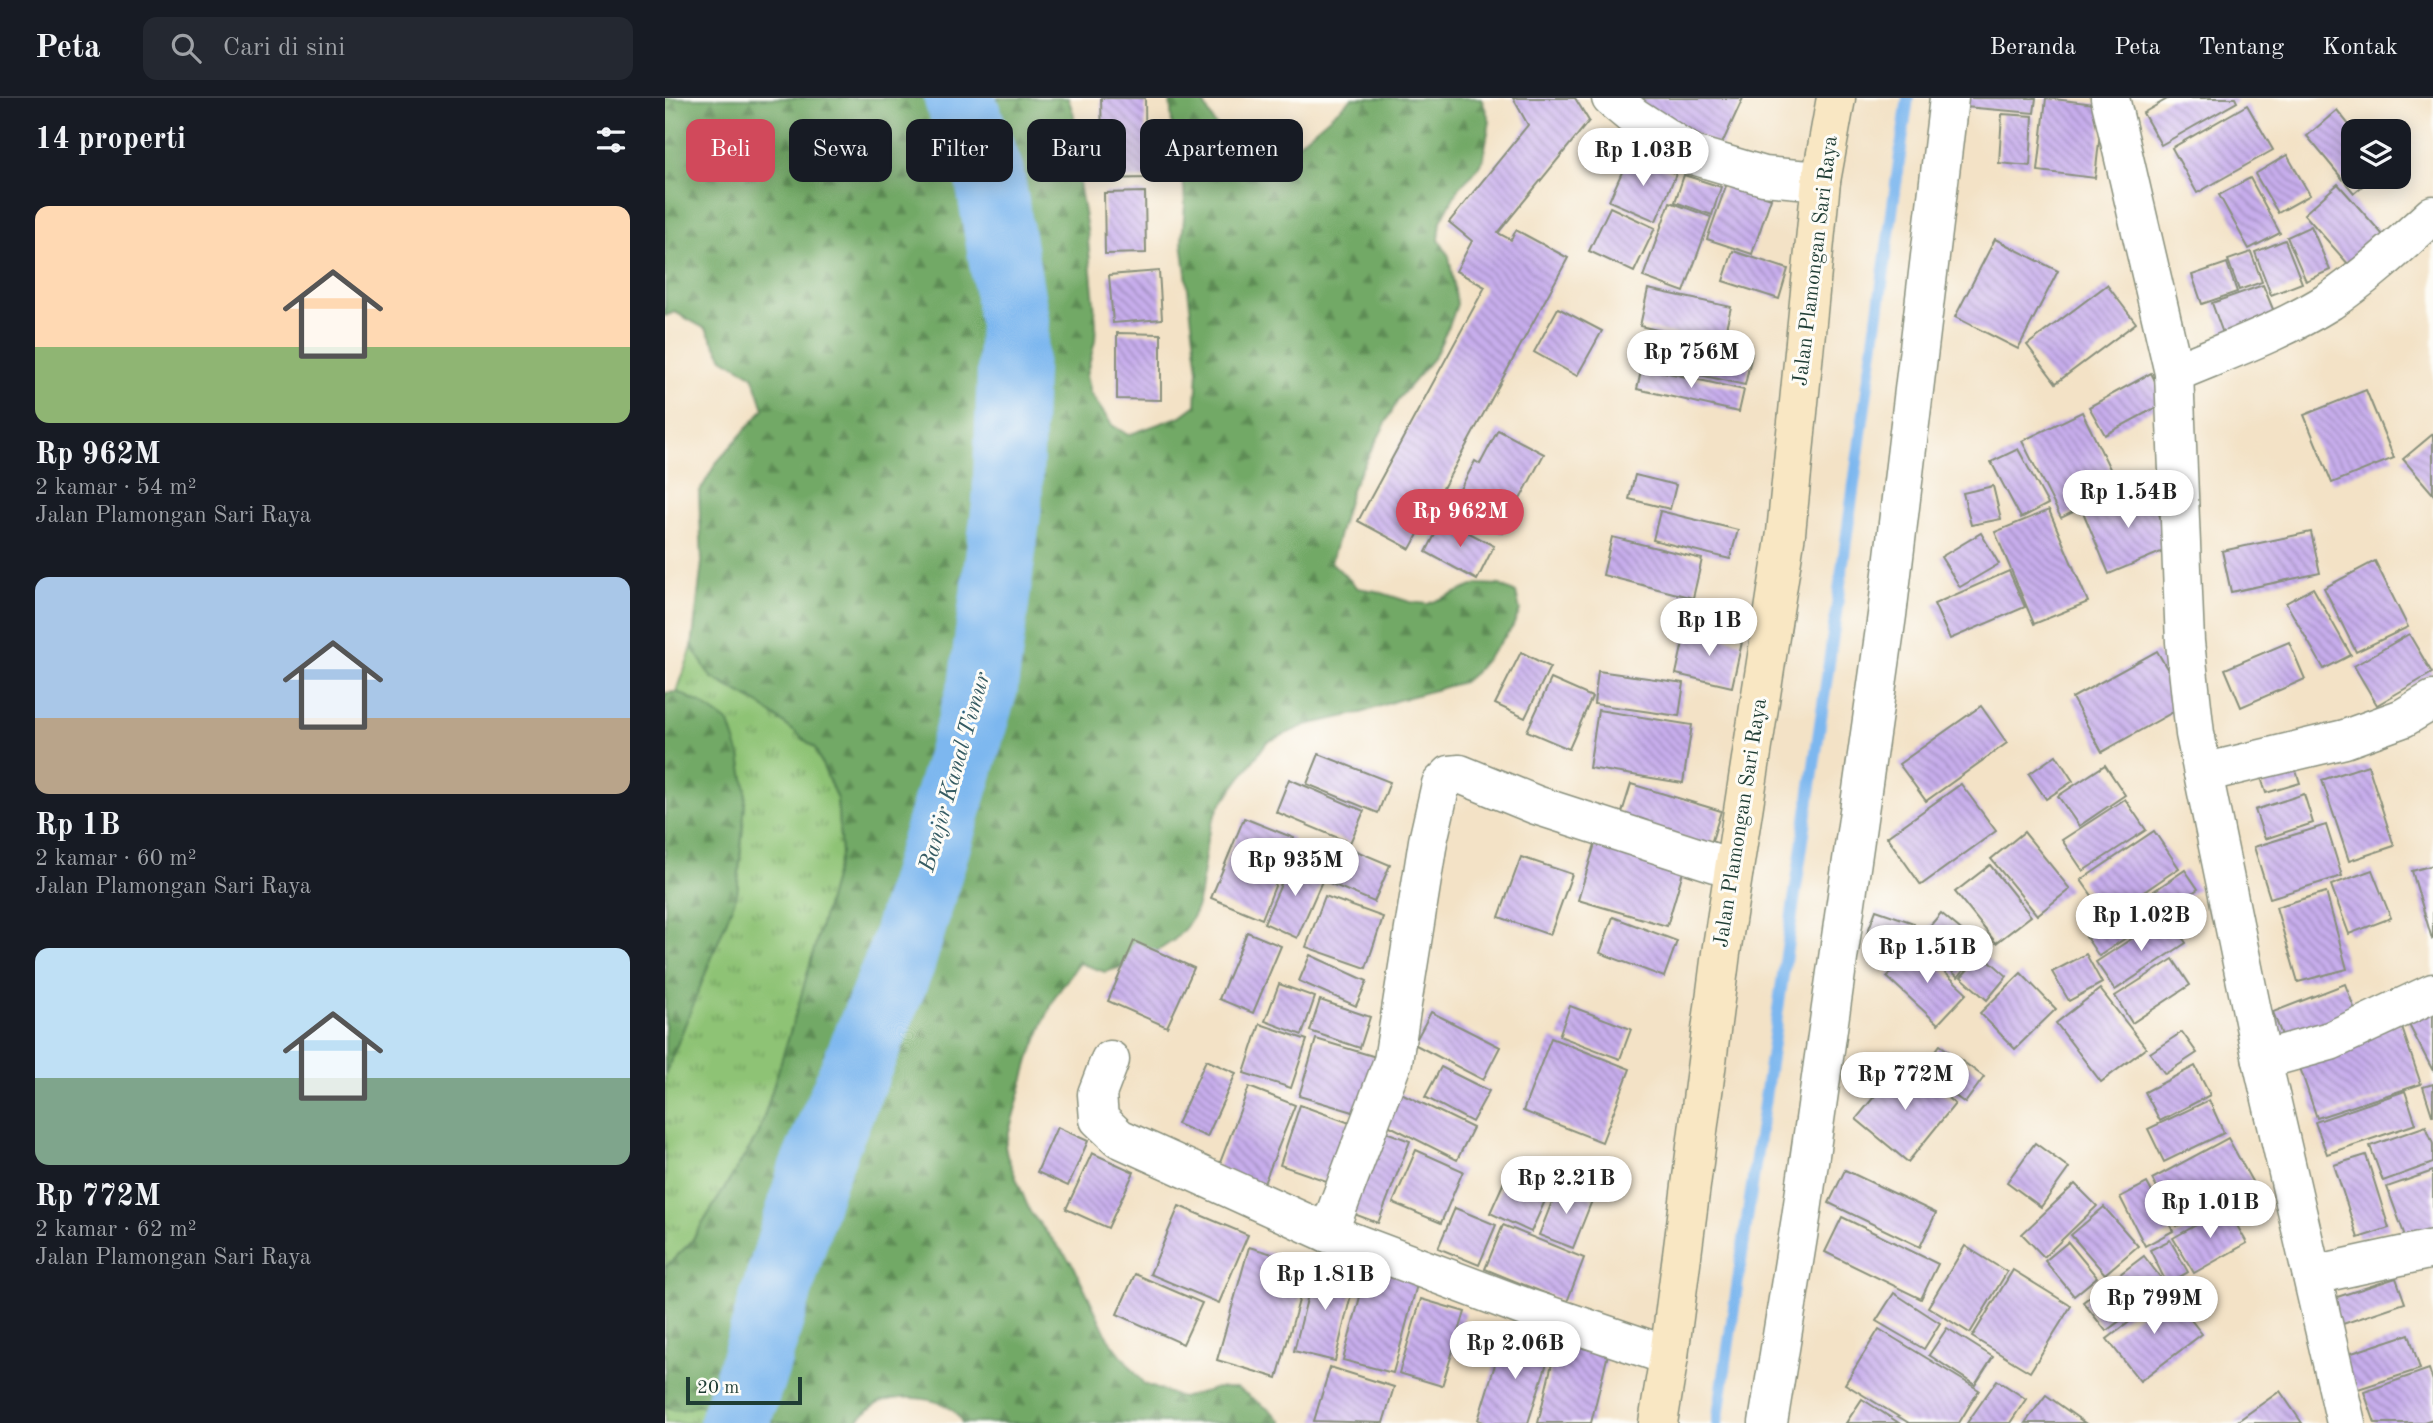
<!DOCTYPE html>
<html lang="id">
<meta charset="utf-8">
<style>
:root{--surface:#171b24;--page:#242831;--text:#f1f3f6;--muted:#9ea1a6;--line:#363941;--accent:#d1495b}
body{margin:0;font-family:"Old Standard TT",serif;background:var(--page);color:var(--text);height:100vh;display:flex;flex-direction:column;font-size:26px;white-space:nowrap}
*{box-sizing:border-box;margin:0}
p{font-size:23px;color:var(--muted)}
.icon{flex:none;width:38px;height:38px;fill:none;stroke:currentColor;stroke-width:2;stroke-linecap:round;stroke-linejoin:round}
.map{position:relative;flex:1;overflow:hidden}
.panel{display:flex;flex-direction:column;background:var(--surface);width:665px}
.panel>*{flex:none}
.top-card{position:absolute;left:21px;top:21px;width:665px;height:63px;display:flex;gap:14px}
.tools{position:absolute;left:1676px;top:21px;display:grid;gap:14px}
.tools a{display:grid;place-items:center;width:70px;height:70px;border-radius:14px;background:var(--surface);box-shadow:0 4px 18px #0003;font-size:35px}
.scale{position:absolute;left:21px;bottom:18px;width:116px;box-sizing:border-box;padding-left:7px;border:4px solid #1f3d34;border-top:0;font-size:19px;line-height:24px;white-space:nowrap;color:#1f3d34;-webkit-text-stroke:5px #fdfcf7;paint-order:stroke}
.price{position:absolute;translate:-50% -60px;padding:0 16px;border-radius:24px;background:#fff;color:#222;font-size:23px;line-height:46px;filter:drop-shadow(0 2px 4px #0008)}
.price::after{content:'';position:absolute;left:50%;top:42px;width:21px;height:16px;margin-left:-10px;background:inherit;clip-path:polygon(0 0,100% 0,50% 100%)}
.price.current{background:var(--accent);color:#fff}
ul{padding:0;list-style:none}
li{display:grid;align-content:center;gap:14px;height:371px;padding:0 35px}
li span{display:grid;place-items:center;height:217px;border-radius:14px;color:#555}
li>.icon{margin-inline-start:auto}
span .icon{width:126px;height:126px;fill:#fffc;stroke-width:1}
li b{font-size:30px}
h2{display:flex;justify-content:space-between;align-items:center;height:84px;padding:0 35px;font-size:30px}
.pill{padding:0 24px;border-radius:14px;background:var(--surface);box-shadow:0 4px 18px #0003;font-size:24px;line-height:63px}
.pill.current{background:var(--accent);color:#fff}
header{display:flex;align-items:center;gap:42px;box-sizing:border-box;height:98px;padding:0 35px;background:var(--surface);border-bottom:2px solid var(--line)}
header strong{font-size:33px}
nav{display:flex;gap:38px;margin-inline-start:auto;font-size:24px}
.search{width:490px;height:63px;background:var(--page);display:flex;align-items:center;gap:18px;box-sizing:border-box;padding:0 24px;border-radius:14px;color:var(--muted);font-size:26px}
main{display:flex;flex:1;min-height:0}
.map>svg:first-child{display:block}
.grass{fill:url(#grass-tufts);stroke:#568054;stroke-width:2}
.forest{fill:url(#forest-firs);stroke:#48734d;stroke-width:2}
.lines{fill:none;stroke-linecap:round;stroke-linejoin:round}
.stream{stroke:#7db7ef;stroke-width:12}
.river{stroke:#7db7ef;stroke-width:70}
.building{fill:url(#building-back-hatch)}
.street-casing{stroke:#89907d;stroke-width:41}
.secondary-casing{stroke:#89907d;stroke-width:41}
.street{stroke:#fff;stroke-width:38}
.secondary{stroke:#f9e7c3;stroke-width:38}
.labels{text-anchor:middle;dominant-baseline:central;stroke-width:6;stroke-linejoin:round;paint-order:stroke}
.street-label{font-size:21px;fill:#1f3d34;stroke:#fdfcf7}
.water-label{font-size:23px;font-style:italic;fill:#365c63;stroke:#fdfcf7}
</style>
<header>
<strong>Peta</strong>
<div class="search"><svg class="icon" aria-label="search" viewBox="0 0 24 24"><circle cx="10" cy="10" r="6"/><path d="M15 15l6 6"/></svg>Cari di sini</div>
<nav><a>Beranda</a><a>Peta</a><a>Tentang</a><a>Kontak</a></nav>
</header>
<main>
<section class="panel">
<h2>14 properti<svg class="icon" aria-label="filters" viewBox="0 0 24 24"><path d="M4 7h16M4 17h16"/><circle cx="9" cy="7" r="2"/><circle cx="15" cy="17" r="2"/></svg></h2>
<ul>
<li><span style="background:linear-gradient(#ffd9b3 65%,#8fb573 0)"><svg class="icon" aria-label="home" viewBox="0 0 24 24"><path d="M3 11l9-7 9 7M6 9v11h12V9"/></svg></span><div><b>Rp 962M</b><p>2 kamar · 54 m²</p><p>Jalan Plamongan Sari Raya</p></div></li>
<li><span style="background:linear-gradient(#a9c7e8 65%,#b9a48a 0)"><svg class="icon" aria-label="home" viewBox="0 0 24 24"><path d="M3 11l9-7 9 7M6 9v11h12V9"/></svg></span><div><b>Rp 1B</b><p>2 kamar · 60 m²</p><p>Jalan Plamongan Sari Raya</p></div></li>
<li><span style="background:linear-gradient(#bfe0f5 60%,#7fa58c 0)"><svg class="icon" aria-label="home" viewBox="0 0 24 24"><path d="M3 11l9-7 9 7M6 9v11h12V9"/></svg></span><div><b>Rp 772M</b><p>2 kamar · 62 m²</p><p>Jalan Plamongan Sari Raya</p></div></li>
</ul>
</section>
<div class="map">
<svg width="1768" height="1325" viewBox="0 0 1768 1325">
<defs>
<pattern id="grass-tufts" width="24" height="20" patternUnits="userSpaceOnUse" patternTransform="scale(1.75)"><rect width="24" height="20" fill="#8ec375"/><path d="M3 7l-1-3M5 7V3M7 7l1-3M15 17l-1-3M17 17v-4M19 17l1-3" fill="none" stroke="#73a061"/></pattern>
<pattern id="forest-firs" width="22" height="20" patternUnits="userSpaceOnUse" patternTransform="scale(1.75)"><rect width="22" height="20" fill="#72a966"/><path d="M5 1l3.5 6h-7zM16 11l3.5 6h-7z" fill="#5d8b55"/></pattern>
<pattern id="building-back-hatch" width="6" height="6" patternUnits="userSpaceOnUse" patternTransform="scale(1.75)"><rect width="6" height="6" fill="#c7adec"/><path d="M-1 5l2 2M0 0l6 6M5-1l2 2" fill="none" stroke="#a18ec0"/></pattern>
</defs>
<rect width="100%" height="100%" fill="#fdfcf7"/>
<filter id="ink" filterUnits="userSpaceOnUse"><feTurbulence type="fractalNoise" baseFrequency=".0143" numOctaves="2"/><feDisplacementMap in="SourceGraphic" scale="14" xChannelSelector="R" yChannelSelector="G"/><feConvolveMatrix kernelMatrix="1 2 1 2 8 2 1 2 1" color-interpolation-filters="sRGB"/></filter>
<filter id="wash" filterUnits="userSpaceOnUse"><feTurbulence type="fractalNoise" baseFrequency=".00686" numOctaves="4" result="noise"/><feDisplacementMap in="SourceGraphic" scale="28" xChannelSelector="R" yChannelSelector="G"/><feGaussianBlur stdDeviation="1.57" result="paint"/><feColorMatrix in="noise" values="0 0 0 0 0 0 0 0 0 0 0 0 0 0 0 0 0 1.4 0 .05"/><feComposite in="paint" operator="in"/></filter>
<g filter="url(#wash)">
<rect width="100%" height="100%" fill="#f3e2c6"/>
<!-- grass -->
<g class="grass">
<polygon points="27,549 46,579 93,605 150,650 172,701 176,755 135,902 94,1035 26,1144 0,1170 0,977 72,796 81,693 75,658 35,605 12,594"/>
<polygon points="33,1306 59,1325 0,1325 0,1307 4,1310"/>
</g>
<!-- forest -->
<g class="forest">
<path d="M0,0H403L409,17L412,73L422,132L431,225L430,243L421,278L425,295L447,327L463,337L516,318L531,307L533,272L517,143L520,107L519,89L509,54L505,0H536L549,25L562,38L585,71L602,65L634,45L687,0H816L825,23L818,61L808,76L794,89L776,123L774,142L784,158L792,206L786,223L770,258L734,300L687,389L666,464L693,490L711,493L745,504L763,506L813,486L835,487L851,495L855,513L847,530L811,573L798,584L730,603L696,615L641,627L602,644L554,709L547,724L542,741L535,796L530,814L521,829L509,842L477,863L440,874L414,865L390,899L381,919L364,962L340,1048L342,1058L365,1114L409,1168L443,1240L479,1286L517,1300L552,1290H572L606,1313L618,1325H297C286,1298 240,1296 216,1304C205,1308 197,1318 189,1325H59L33,1306C23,1312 10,1315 0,1307V1170L26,1144L94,1035L135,902L176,755L172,701L150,650L93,605L46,579L27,549L37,464L34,395L51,365L99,311L88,278L58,260L41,231L10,214L0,218Z"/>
<polygon points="12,594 35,605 64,625 75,658 81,693 72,796 0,977 0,595"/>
</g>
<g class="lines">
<!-- stream -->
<polyline class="stream" points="1052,1325 1162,579 1243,0"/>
<!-- river -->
<polyline class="river" points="69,1325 90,1266 147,1077 236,862 318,589 342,407 349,222 324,75 294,0"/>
</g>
<g id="blocks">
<!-- building -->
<g class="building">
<polygon points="436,0 480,0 481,80 438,81"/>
<polygon points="848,0 910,0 924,23 833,135 846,142 851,132 903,160 745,451 693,423 820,189 791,173 807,143 784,124 863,27"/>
<polygon points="976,0 1078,0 1056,48 972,9"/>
<polygon points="1301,0 1371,0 1369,15 1300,9"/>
<polygon points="1381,0 1438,7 1430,80 1373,73"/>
<polygon points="1504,0 1570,0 1572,4 1496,47 1478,15"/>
<polygon points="1582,7 1608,52 1532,95 1507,50"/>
<polygon points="1672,12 1689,33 1689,79 1708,79 1689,95 1642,38"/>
<polygon points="1337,16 1368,18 1365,68 1334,65"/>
<polygon points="965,56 1011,76 991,123 944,103"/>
<polygon points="1622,57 1645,97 1613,115 1590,76"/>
<polygon points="1019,77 1056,89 1047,117 1010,104"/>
<polygon points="1585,80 1615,135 1584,151 1554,97"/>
<polygon points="1062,85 1106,100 1087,156 1042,141"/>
<polygon points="1673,86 1718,137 1684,167 1639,116"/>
<polygon points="480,94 481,155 440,156 439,95"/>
<polygon points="1005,104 1046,119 1019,194 978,179"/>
<polygon points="945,109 990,130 969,174 924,153"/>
<polygon points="1646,128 1665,172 1641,183 1622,139"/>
<polygon points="1330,141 1393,173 1353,251 1290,219"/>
<polygon points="1620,142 1637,185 1606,197 1590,154"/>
<polygon points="1068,153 1123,171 1114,201 1058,183"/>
<polygon points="1586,154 1597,184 1574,192 1563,162"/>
<polygon points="1562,165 1572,194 1537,206 1527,177"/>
<polygon points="494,173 497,221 448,225 444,177"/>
<polygon points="1442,187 1471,225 1391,285 1362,247"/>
<polygon points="1598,187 1612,221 1560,241 1547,205"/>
<polygon points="983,191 1066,209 1057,247 975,228"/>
<polygon points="893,210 937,233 912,278 869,254"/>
<polygon points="984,233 1087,256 1080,287 977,264"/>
<polygon points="452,235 496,236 496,302 452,301"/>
<polygon points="977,269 1079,292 1074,314 972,291"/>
<polygon points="1486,275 1501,304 1440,337 1424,309"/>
<polygon points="1701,292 1729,360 1667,385 1639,317"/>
<polygon points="1417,314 1455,391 1396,420 1357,343"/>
<polygon points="833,332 879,356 837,435 786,408 810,363 815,366"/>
<polygon points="1768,336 1768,396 1738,361"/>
<polygon points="1353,351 1383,406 1356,420 1326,364"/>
<polygon points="970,377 1011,387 1005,411 964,401"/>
<polygon points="1328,388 1336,421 1306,427 1298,395"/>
<polygon points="1482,388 1508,449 1444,476 1418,414"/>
<polygon points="1384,412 1423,504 1369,526 1330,434"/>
<polygon points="995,413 1073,432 1065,461 988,442"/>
<polygon points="778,421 829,448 812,482 761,454"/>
<polygon points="1646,434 1655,475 1566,494 1557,453"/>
<polygon points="1316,435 1334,466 1295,489 1276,459"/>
<polygon points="947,439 1037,461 1028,500 938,477"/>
<polygon points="1710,463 1743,529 1691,554 1659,490"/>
<polygon points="1344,473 1360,509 1285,541 1269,506"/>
<polygon points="1648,490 1686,557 1659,571 1621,505"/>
<polygon points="1021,531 1077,544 1067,589 1011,576"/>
<polygon points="1744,536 1767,575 1712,607 1689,568"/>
<polygon points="1624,544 1640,581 1576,609 1560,571"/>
<polygon points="1492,553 1522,606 1437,654 1407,600"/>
<polygon points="856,554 885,569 860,620 830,606"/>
<polygon points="933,573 1019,585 1014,618 929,606"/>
<polygon points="886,581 927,599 904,651 862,633"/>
<polygon points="1316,608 1342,645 1261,703 1234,666"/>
<polygon points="933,612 1027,627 1018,685 924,670"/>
<polygon points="654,656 725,684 713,715 642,686"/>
<polygon points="1391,657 1408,683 1381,701 1364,676"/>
<polygon points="1627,660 1635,685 1601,695 1593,670"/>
<polygon points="1440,667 1460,697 1414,728 1393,698"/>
<polygon points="1703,667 1729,748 1684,763 1657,682"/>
<polygon points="624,681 699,713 685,745 611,714"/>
<polygon points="966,686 1056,713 1045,749 955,721"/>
<polygon points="1296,686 1331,733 1256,787 1222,739"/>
<polygon points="1639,696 1648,725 1600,741 1590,712"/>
<polygon points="1460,701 1481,732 1418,773 1397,742"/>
<polygon points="579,720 629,740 597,821 546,800"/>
<polygon points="1661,727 1677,778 1605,800 1589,749"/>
<polygon points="934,733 1022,760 1002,828 913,802"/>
<polygon points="1489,733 1514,770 1442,819 1416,782"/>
<polygon points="1359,734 1405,791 1372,817 1326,761"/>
<polygon points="677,747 725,767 709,804 662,784"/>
<polygon points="628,759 661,774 632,840 599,825"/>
<polygon points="856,759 907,776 885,837 834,819"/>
<polygon points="1325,767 1366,818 1331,845 1290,794"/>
<polygon points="1768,767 1768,840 1767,841 1747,773"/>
<polygon points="1520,772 1533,791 1434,858 1421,839"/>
<polygon points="1707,772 1726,820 1684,836 1666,787"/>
<polygon points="1661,794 1682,871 1633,884 1611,809"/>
<polygon points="660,798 718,819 701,870 641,849"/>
<polygon points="1211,812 1249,825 1241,849 1202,836"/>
<polygon points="1276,815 1318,850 1293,879 1252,843"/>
<polygon points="1503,817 1521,845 1450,892 1431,864"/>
<polygon points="948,819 1012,843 999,879 935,855"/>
<polygon points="582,834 616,848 588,915 554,901"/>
<polygon points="469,843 529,870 502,929 443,903"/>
<polygon points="1210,843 1234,852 1227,870 1203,860"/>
<polygon points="1250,847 1302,895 1273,926 1222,879"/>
<polygon points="1317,856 1342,878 1322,902 1296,879"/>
<polygon points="1421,856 1437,885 1404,903 1387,874"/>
<polygon points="645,857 702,883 691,908 634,883"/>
<polygon points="1508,861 1525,887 1467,925 1450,898"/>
<polygon points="1356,875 1391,911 1350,951 1315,915"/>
<polygon points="614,886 650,899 637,937 600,923"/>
<polygon points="1680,886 1695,925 1623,953 1608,914"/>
<polygon points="1435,891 1481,950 1436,984 1391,925"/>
<polygon points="655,902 705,919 695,950 645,933"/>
<polygon points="905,908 966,931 955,961 894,938"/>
<polygon points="1768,910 1768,973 1742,923"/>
<polygon points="766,914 835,949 818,982 749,946"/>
<polygon points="1735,924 1756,986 1652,1020 1631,958"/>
<polygon points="595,926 642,942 626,990 579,975"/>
<polygon points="1517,934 1532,955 1500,976 1485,955"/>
<polygon points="886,940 965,971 937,1044 858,1013"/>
<polygon points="651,941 711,959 695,1016 634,998"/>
<polygon points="1275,947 1319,979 1300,1005 1256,973"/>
<polygon points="541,962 571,975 542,1039 512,1026"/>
<polygon points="1238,963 1290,1006 1243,1064 1191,1021"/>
<polygon points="1530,968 1545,997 1495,1023 1480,994"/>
<polygon points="776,969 824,993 807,1024 760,999"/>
<polygon points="1768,986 1768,1017 1767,1017 1758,989"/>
<polygon points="584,989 630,1007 598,1088 553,1070"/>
<polygon points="732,993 808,1030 792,1062 717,1024"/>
<polygon points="1740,993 1751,1026 1662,1056 1650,1024"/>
<polygon points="1544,1002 1559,1035 1499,1064 1483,1031"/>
<polygon points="635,1007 696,1029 676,1088 615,1067"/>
<polygon points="1761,1028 1768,1046 1768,1065 1718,1083 1705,1048"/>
<polygon points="392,1029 423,1043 403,1088 372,1074"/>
<polygon points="713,1031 745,1043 713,1125 681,1113"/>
<polygon points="1563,1040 1589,1087 1512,1128 1487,1081"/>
<polygon points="1370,1045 1404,1070 1376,1109 1342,1084"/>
<polygon points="751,1052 798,1073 776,1125 728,1105"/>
<polygon points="427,1055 469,1074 443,1130 401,1111"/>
<polygon points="1701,1057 1724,1130 1693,1140 1669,1067"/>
<polygon points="847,1066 888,1085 866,1134 825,1115"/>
<polygon points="1180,1072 1271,1115 1255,1149 1164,1105"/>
<polygon points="1768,1073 1768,1131 1741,1141 1722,1089"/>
<polygon points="1482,1085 1508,1133 1480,1148 1455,1099"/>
<polygon points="894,1086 928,1100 908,1150 874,1137"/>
<polygon points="1410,1086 1432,1108 1379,1159 1357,1136"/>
<polygon points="514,1108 583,1137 554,1205 485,1176"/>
<polygon points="1439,1109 1473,1148 1440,1176 1406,1137"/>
<polygon points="790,1110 831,1127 814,1167 773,1150"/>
<polygon points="1562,1110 1582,1145 1529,1175 1508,1140"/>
<polygon points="1177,1119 1273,1166 1256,1201 1160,1154"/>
<polygon points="838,1127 919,1160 902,1204 820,1171"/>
<polygon points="1505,1142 1523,1174 1502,1186 1485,1152"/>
<polygon points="1403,1144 1432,1179 1409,1198 1380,1163"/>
<polygon points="1300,1148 1342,1174 1305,1235 1263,1209"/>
<polygon points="584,1149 644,1167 612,1280 552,1262"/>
<polygon points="1479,1158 1502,1188 1441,1233 1418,1204"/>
<polygon points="651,1165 691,1176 670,1263 629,1253"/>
<polygon points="703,1169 753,1183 728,1275 678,1262"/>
<polygon points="1348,1172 1406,1208 1365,1274 1307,1239"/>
<polygon points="470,1176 537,1205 518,1246 452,1216"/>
<polygon points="1731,1180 1740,1205 1672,1228 1663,1202"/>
<polygon points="1504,1194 1537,1236 1475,1283 1442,1241"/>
<polygon points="1229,1195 1275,1225 1259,1251 1211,1223"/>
<polygon points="756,1201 800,1214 777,1288 734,1275"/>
<polygon points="1282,1230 1328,1259 1310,1287 1264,1257"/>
<polygon points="1214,1231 1314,1292 1294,1325 1244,1325 1180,1286"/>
<polygon points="840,1234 887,1249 863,1325 821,1325 813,1322"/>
<polygon points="1744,1236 1755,1271 1687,1293 1675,1259"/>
<polygon points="892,1244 943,1256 926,1325 873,1325"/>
<polygon points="665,1269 729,1289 718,1325 649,1323"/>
<polygon points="1764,1271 1768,1283 1768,1321 1756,1325 1710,1325 1699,1294"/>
<polygon points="1332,1282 1361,1301 1345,1325 1302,1325"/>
<polygon points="1615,1293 1637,1325 1570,1325"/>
<polygon points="1381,1297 1420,1325 1360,1325"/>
<polygon points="1197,1301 1234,1325 1181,1325"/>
</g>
</g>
</g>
<g filter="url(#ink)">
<use href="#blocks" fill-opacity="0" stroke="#89907d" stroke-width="2"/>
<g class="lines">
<defs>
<g id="street">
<polyline points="946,0 969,19 1028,57 1099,78 1156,83"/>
<polyline points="1445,0 1509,275 1520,544 1530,636 1597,962 1681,1325"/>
<path d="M1509,275C1561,253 1617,233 1665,203C1702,178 1735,147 1768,117"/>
<polyline points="1538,675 1680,641 1738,620 1768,602"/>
<polyline points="445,962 432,996 434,1021 454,1040 663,1135 862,1210 1004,1258"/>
<polyline points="1597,962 1665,943 1768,895"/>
<polyline points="663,1135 728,963 763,743 776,686 785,677 795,676 871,707 1069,771"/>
<polyline points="1648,1177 1768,1151"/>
<polyline points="1103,1325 1136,1120 1222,517 1284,0"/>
</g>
<polyline id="secondary" points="993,1325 1004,1258 1056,855 1121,435 1156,83 1171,0"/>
</defs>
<!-- street casing -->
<use href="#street" class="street-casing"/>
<!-- secondary casing -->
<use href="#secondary" class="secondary-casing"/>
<!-- street -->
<use href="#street" class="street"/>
<!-- secondary -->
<use href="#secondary" class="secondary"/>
</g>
</g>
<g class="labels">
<!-- street labels -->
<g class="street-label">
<text transform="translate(1151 163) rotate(-83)">Jalan Plamongan Sari Raya</text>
<text transform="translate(1076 725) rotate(-81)">Jalan Plamongan Sari Raya</text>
</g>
<!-- water labels -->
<g class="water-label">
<text transform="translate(290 674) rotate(-74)">Banjir Kanal Timur</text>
</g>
</g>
</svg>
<div class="tools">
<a><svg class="icon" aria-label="layers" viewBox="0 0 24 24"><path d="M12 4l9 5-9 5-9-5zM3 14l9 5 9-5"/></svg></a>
</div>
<div class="scale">20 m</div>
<b class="price" style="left:978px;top:90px">Rp 1.03B</b>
<b class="price" style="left:1026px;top:292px">Rp 756M</b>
<b class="price" style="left:1463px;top:432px">Rp 1.54B</b>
<b class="price current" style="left:795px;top:451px">Rp 962M</b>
<b class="price" style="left:1044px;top:560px">Rp 1B</b>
<b class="price" style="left:630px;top:800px">Rp 935M</b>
<b class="price" style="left:1476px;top:855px">Rp 1.02B</b>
<b class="price" style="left:1262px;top:887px">Rp 1.51B</b>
<b class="price" style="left:1240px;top:1014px">Rp 772M</b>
<b class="price" style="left:901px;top:1118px">Rp 2.21B</b>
<b class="price" style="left:1545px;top:1142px">Rp 1.01B</b>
<b class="price" style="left:660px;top:1214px">Rp 1.81B</b>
<b class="price" style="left:1489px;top:1238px">Rp 799M</b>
<b class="price" style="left:850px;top:1283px">Rp 2.06B</b>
<div class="top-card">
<a class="pill current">Beli</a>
<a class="pill">Sewa</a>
<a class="pill">Filter</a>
<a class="pill">Baru</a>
<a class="pill">Apartemen</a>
</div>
</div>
</main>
